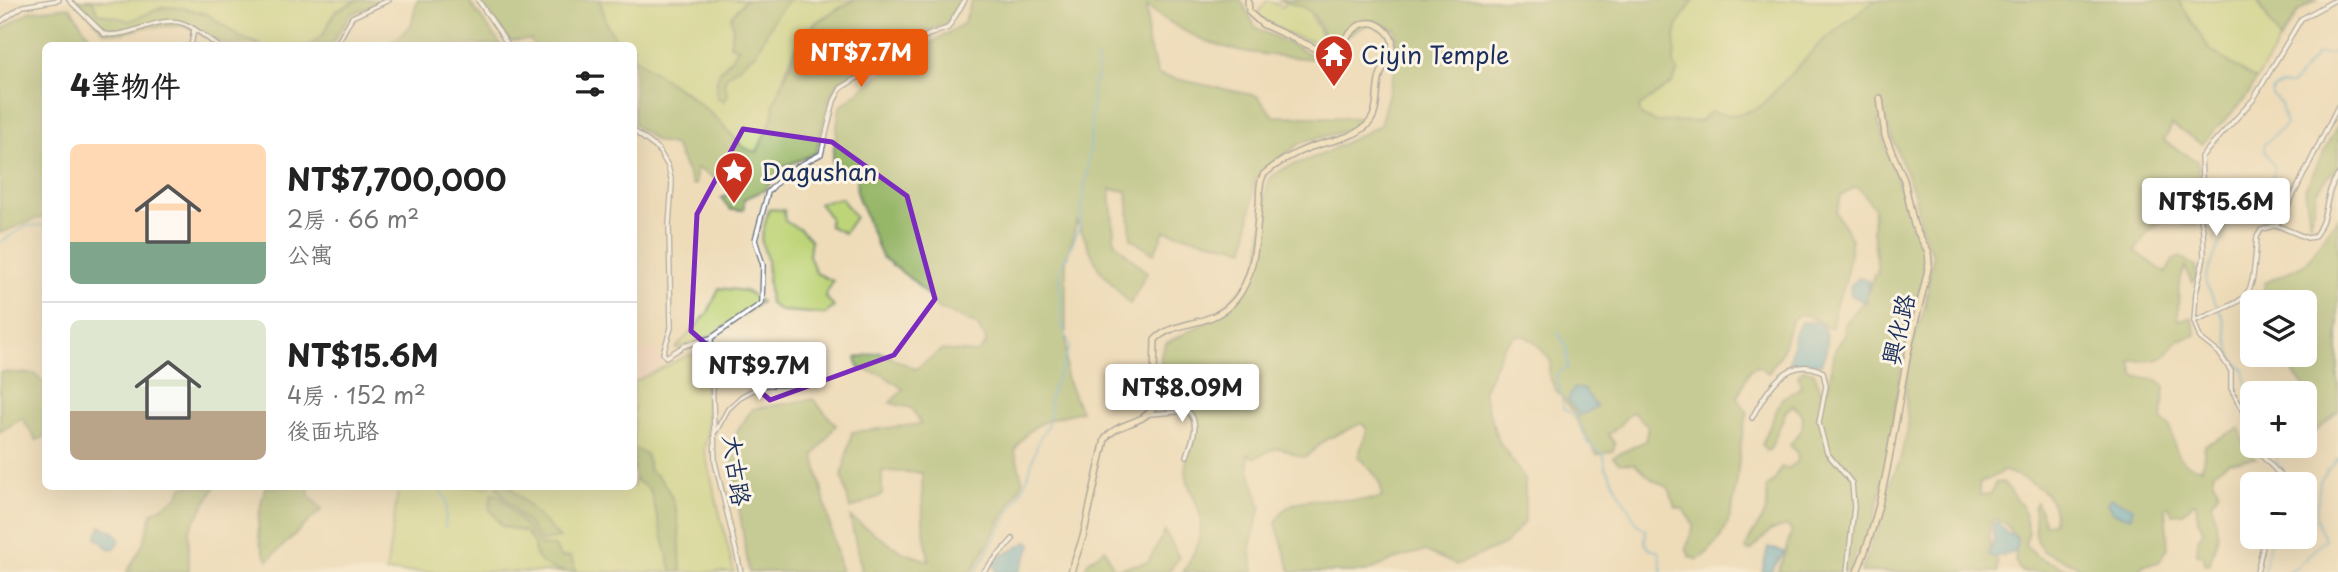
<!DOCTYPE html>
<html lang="zh-TW">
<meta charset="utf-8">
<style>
:root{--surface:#fff;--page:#f6f6f6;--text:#222;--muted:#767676;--line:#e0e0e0;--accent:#ea580c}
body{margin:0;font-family:"Playpen Sans","LXGW WenKai TC",sans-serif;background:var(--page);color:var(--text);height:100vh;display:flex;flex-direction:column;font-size:26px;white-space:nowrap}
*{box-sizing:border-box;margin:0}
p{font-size:23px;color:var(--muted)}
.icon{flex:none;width:38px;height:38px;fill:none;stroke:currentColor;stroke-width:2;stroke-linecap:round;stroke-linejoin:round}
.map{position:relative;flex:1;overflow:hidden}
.drawer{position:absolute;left:42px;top:42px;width:595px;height:448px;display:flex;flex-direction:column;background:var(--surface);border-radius:10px;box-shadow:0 7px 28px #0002}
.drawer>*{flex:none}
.fabs{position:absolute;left:2240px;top:290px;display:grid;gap:14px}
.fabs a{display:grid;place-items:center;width:77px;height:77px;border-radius:10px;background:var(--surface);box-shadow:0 7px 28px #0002;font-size:35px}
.price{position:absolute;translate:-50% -60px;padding:0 16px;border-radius:7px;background:#fff;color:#222;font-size:23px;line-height:46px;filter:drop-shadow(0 2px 4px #0008)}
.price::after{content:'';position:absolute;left:50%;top:42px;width:21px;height:16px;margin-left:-10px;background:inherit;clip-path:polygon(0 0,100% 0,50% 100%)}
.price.current{background:var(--accent);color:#fff}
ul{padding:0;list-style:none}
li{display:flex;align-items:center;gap:21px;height:175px;padding:0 28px}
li+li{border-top:2px solid var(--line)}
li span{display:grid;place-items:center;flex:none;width:196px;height:140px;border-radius:10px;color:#555}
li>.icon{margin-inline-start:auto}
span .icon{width:84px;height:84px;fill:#fffc;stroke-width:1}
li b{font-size:30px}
h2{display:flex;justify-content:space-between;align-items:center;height:84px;padding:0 28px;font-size:30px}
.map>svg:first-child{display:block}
.built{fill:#f7d1c7}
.green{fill:#bed478;stroke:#6c826b;stroke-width:2}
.forest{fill:#96b668;stroke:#587263;stroke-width:2}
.water{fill:#4da8cb;stroke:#346c94;stroke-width:2}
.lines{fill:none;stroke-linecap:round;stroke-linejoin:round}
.stream{stroke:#4da8cb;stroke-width:2}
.street-casing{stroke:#656c7e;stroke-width:6}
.secondary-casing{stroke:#656c7e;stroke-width:8}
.street{stroke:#fff;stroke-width:3.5}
.secondary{stroke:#f8e8c3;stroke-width:5}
.marked{fill:none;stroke:#7b2cbf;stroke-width:5;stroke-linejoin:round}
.labels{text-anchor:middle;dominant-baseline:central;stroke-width:6;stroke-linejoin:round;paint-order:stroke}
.poi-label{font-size:24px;fill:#1b2f5e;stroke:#fcf5e5;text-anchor:start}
.street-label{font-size:24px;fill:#1b2f5e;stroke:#fcf5e5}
</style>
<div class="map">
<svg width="2338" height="572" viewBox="0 0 2338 572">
<rect width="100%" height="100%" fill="#fcf5e5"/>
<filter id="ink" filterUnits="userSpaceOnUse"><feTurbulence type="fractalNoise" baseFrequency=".0143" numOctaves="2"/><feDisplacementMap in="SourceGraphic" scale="14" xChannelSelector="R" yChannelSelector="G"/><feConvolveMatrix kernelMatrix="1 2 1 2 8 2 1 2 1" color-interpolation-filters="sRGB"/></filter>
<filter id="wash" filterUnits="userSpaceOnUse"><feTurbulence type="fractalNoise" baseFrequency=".00686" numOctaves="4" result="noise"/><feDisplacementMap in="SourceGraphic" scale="28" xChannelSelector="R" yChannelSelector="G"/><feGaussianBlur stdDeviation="1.57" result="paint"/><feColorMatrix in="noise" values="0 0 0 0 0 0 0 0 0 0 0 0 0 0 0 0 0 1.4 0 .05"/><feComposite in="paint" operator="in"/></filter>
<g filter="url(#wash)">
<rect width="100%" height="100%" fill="#eedcb9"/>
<!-- built -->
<polygon class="built" points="654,348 663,363 649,375 634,382 634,371 640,359 637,351"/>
<!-- green -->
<g class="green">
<polygon points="92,0 357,0 336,11 322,36 308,46 261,45 240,37 207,14 130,21 98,13"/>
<path d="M600,0H854C842,7 827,14 816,22C790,43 781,86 773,116C770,128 761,134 762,146L754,153L742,146L722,124L685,91L668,83L634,57V46L621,45L607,26Z"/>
<polygon points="1267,0 1283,7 1287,0 1304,0 1326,45 1287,34 1257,15"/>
<polygon points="1674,0 1889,0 1759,119 1673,127 1615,113"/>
<polygon points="2178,0 2257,0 2280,40 2256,80 2210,50"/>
<polygon points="841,198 855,217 844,233 829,226 830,218 819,203"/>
<polygon points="769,209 784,210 785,221 801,230 811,240 809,255 816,273 833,281 825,296 834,307 825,314 781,311 770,304 767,260 761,239"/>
<polygon points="719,288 746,291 761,302 710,337 675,349 708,313"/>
<path d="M704,353C701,386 713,418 704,449L734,572H386L398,491L402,487L634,486V382L686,356Z"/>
</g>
<!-- forest -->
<g class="forest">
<polygon points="77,0 92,0 98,13 130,21 163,7 183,8 207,14 240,37 261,45 227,45 183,26 146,27 123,33 104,32"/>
<polygon points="357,0 385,0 351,14 331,45 308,46 322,36 336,11"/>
<polygon points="417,0 468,0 501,45 388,45 411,26"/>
<polygon points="479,0 600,0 607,26 621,45 533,46 531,40 510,41"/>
<path d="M745,0H789L775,17L756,53L726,77L724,84L728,95L724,101L717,97C713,68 726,70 738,48L730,45L733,28L731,17Z"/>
<path d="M854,0H961L947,23L890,48L839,82L830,95L816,153L785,166L765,190L744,199V210H731L721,198L729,195L728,185L696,168V185H693L675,146L656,141L634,125V57C663,79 694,96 720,122C732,134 739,150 757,152L772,119L774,103L802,38L816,23Z"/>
<path d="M972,0H1241L1256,28L1323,60C1249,53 1207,54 1147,6L1148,43L1158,75L1257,96L1274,116L1363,118L1352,129L1300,143L1255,180L1245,249L1164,231L1154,254L1131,239L1127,191L1110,189L1115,243L1147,273L1130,304L1098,268L1077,221L1066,261V377L1081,411C1050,420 1030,420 1015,451L1023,482L972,572H862L850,517L902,552L929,561L923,525L922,473L882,471V495L850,509L842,475L852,432L921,424L911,408L890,403L903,389L883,375L859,369L856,358L880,352L915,369L942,350L978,353L987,342L977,325L938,308L916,283L882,257L857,195L856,176L836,175L832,162L840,107L878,76L964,23Z"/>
<path d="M1278,0H1694C1680,22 1674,22 1675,50C1675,59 1671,63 1678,70L1673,82L1639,107L1641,115L1655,122L1701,121L1710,112C1729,117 1744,115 1761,106L1821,42L1875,0H2178L2210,50L2256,80C2245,107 2219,122 2202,144L2172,125L2164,141L2197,161L2201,188L2195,205L2197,225C2186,226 2184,224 2174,221C2156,215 2144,238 2135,251L2166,273L2173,260L2181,257L2195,267L2197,278L2193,283L2185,267L2179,284L2178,320L2191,317L2196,335L2178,340C2162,365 2158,359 2131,361L2134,376L2158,380L2165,387L2162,420L2170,427C2175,447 2176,467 2202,468L2205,445L2240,428L2245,450L2256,458L2229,462L2214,472L2213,478L2219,492L2212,503L2218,535L2210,563L2205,565L2204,556L2197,554V541L2204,530L2198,521L2196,503H2193L2183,513L2172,514L2168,506L2165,508L2168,548L2159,562L2143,565L2138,572H2091L2043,551L2036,540L2034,507L2037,502L2045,524L2053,523C2063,495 2025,477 2004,471L1979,484L1980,495L1991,494L1995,483L2003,482L2022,506L2029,532L2025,544L2037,557L2075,572H2021L2015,561L2017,541L2006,524L1996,518L1989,523L1990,555L1997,560L1998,572H1861L1883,515L1887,490L1899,463L1908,428L1905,383L1912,346L1925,307L1933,255L1921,230L1915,196L1885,119L1878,121L1912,224L1926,257L1925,276L1917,295L1899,378L1888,463L1868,543L1856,554L1849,572H1777C1786,559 1785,546 1792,532L1787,526L1770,531L1752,550L1748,551L1746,548C1754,522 1772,521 1766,488L1775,480L1781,467L1789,468L1798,461L1797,453L1790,445L1802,429L1803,417L1793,405L1786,411L1770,450L1766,451L1762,444L1782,398L1801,387L1798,375L1803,370L1814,372L1821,391L1828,389L1835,350L1844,336L1845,324L1867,297L1874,274L1878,273L1873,231L1874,208L1859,188L1855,187L1841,196L1836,213L1852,239L1845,284L1835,306L1832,327L1828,328C1789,298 1792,323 1782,352C1780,359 1773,361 1771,370L1768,373L1758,366L1750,370L1737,398L1748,413C1730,464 1749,525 1698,560L1690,557L1686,549L1694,526L1683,509L1675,507L1669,488L1653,480L1635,464L1619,463L1613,457L1645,441L1648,426L1633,412C1623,417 1620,430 1608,434L1615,444L1613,451L1597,455L1573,411L1555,389L1548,373L1551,362C1542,350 1534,336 1517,335L1504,346L1483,392L1498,440L1525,479V521L1504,545L1456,565L1425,551L1401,557L1366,572H1291L1276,524C1286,483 1355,508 1382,497C1382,478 1370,469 1358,457L1367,430L1362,423L1325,440L1306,457C1295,457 1292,452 1283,449C1274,445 1263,456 1254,458L1248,454L1249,470L1261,507L1250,547L1254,572H1183C1196,551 1207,531 1197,505C1191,489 1185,482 1186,463C1188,442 1199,438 1193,415L1165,404L1161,396V354L1166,343L1213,319L1251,280L1259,265L1267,184L1271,177L1285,168L1323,154L1380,125C1388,94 1399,63 1396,30L1373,21L1333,45H1328L1315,16L1303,7Z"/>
<polygon points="2257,0 2317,0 2299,11 2280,40"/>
<polygon points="70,7 93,42 92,45 46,46 45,218 39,218 0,233 0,31 30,11"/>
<polygon points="2338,124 2338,166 2317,190 2310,224 2305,189"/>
<polygon points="2338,217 2338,411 2316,431 2306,389 2279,355 2305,355 2305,303 2261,303 2265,283 2306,263"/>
<polygon points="0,372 35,374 45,384 45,437 36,440 22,418 0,432"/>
<polygon points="813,399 836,425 814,456 841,572 749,572 729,444 752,409"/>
<path d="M634,449L646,454L650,471C683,491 679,538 681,572H672L650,490L634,479Z"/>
<polygon points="183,486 215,487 189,530 189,572 127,572 144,542 152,513 177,497"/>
<path d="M265,487H309V496L322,509L268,560C252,536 259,512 265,487Z"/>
<polygon points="496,487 510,487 560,538 542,541"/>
<path d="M492,493L500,496L541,545L555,546L560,557H571L576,572C557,572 534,567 534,544L525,532L502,526L489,508Z"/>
<polygon points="1165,531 1179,557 1169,572 1084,572 1088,562 1105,549 1114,569 1148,562"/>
</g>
<!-- water -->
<g class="water">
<polygon points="1860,277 1869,281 1866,303 1851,295 1850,286"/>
<path d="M1801,322H1819C1831,336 1828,348 1821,364L1790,362L1795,334Z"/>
<polygon points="1574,388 1584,389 1596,407 1580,416 1568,400"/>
<path d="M2110,498L2133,507L2131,517C2119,516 2112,514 2107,503Z"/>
<polygon points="1998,522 2007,534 2017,537 2016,552 1992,558 1988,555 1994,540 1992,524"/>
<polygon points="101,526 117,534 120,540 115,548 109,549 96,537"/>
<path d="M1028,541L1032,544L1019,572H996L993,562C1005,553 1016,549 1028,541Z"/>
<polygon points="1768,547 1784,552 1771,572 1762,572"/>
</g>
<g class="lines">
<!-- stream -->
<g class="stream">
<polyline points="0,242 27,226 46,225"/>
<polyline points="1558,332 1566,346 1568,367 1556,375 1564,409 1573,414 1589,444 1603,454 1606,468 1637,524 1646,530 1645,543 1649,549 1659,552 1662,572"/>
<polyline points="2252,407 2244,370 2232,357 2223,317 2206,284 2206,277 2232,213 2266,197 2275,168 2264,150 2264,144 2286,125 2281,104 2272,95 2273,89 2281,85 2292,85 2317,54 2338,53"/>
<polyline points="2274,446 2278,463 2293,485"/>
<polyline points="437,486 447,501 445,527"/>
<polyline points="976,572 1025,485 1039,439 1047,427 1051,411 1049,399 1070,346 1061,321 1060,269 1079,229 1090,148 1093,85 1098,75 1097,59"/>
<polyline points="2264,572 2271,537"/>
<polyline points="2287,572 2297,567 2325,539 2316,518 2320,481 2338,458"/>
</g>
</g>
</g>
<g filter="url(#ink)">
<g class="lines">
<defs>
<g id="street">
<path d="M69,0L104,34C131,39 159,13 185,24C197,29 208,39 218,46"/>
<polyline points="478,0 509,46"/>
<polyline points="0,22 23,6 59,0"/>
<polyline points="191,46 194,29"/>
<polyline points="336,46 352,17 389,0"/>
<polyline points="634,131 658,149 668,166 672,183 669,225 671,328 663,353 666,357 684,346 711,338"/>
<path d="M2276,225L2307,238L2314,237C2329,218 2324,193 2338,175"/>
<path d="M2194,321C2255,295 2251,304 2257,237L2261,230L2276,225L2286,210L2338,106"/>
<path d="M1149,414L1188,411C1201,424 1192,440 1187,456"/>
<path d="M1752,418C1766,391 1788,353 1823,372L1826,386L1819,423L1827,453L1852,483L1854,507L1847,572"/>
<polyline points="716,431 728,409 742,396 763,385 788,385 807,379"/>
<polyline points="2290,485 2260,454 2248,448 2243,411 2231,388 2231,371 2219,353 2200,338 2194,321 2196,293 2204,257 2203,230 2199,211 2203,196 2201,157 2253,100 2301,19 2335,0"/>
<polyline points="741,572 715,462 711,338 762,303 763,265 755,240 768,192 787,172 821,154 834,101 841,88 928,35 948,28 965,0"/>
<polyline points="983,572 1013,539"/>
<polyline points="2257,572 2265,537"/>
</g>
<g id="secondary">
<path d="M1071,572L1083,537L1105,439C1117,422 1142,425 1153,408L1155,340C1174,319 1212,329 1236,299C1256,274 1256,237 1259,205C1260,195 1258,183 1264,174C1277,163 1294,153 1311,147C1328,141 1351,139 1366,126C1380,114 1375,93 1380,76C1383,66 1395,51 1392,40C1390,33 1380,24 1373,23C1350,19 1346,53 1319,50L1262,24L1249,12L1248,0"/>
<path d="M1857,572C1886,502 1892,436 1906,363C1912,329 1923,297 1929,263L1928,252L1914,225L1904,180L1885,136L1880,98"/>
</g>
</defs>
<!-- street casing -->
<use href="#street" class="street-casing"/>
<!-- secondary casing -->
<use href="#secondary" class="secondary-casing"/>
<!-- street -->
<use href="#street" class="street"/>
<!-- secondary -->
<use href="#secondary" class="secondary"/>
</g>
</g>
<!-- marked area -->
<path d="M0 0H2338V572H0ZM743,129L832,142L907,196L935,299L894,355L770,400L691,331L697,214Z" fill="#eedcb9" fill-opacity=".55" fill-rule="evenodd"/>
<path class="marked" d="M743,129L832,142L907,196L935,299L894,355L770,400L691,331L697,214Z"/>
<!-- icons -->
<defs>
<symbol id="temple-pin" viewBox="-11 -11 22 30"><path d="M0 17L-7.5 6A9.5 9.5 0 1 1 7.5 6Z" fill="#c8321e" stroke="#fcf5e5"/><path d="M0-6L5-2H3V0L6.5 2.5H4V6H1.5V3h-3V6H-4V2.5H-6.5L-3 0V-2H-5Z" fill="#fff"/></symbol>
<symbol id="sight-pin" viewBox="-11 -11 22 30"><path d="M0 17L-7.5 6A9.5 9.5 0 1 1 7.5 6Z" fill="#c8321e" stroke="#fcf5e5"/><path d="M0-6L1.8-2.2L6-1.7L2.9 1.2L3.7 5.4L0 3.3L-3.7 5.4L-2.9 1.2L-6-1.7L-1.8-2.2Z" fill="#fff"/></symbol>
</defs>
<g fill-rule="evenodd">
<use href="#temple-pin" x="1312" y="32" width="44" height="60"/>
<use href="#sight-pin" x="712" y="149" width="44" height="60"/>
</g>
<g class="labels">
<!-- poi labels -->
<g class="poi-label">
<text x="1361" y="54">Ciyin Temple</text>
<text x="761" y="171">Dagushan</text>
</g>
<!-- street labels -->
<g class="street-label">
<text transform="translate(1897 329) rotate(-77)">興化路</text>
<text transform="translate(738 470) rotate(82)">大古路</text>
</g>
</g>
</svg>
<div class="fabs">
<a><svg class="icon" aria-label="layers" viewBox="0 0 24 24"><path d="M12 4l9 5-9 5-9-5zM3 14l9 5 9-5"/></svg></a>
<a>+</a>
<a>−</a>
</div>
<b class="price current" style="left:861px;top:89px">NT$7.7M</b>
<b class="price" style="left:2216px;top:238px">NT$15.6M</b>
<b class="price" style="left:759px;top:402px">NT$9.7M</b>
<b class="price" style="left:1182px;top:424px">NT$8.09M</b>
<section class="drawer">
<h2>4筆物件<svg class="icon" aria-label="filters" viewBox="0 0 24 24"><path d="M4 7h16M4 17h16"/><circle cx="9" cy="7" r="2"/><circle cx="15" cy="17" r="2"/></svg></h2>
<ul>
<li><span style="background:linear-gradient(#ffd9b3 70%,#7fa58c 0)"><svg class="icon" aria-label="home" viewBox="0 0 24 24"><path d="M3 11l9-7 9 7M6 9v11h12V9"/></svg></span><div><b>NT$7,700,000</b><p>2房 · 66 m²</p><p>公寓</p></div></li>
<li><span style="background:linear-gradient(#dfe7d0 65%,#b9a48a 0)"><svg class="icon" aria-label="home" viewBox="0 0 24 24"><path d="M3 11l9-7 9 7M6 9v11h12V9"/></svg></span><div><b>NT$15.6M</b><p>4房 · 152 m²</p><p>後面坑路</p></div></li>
</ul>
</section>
</div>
